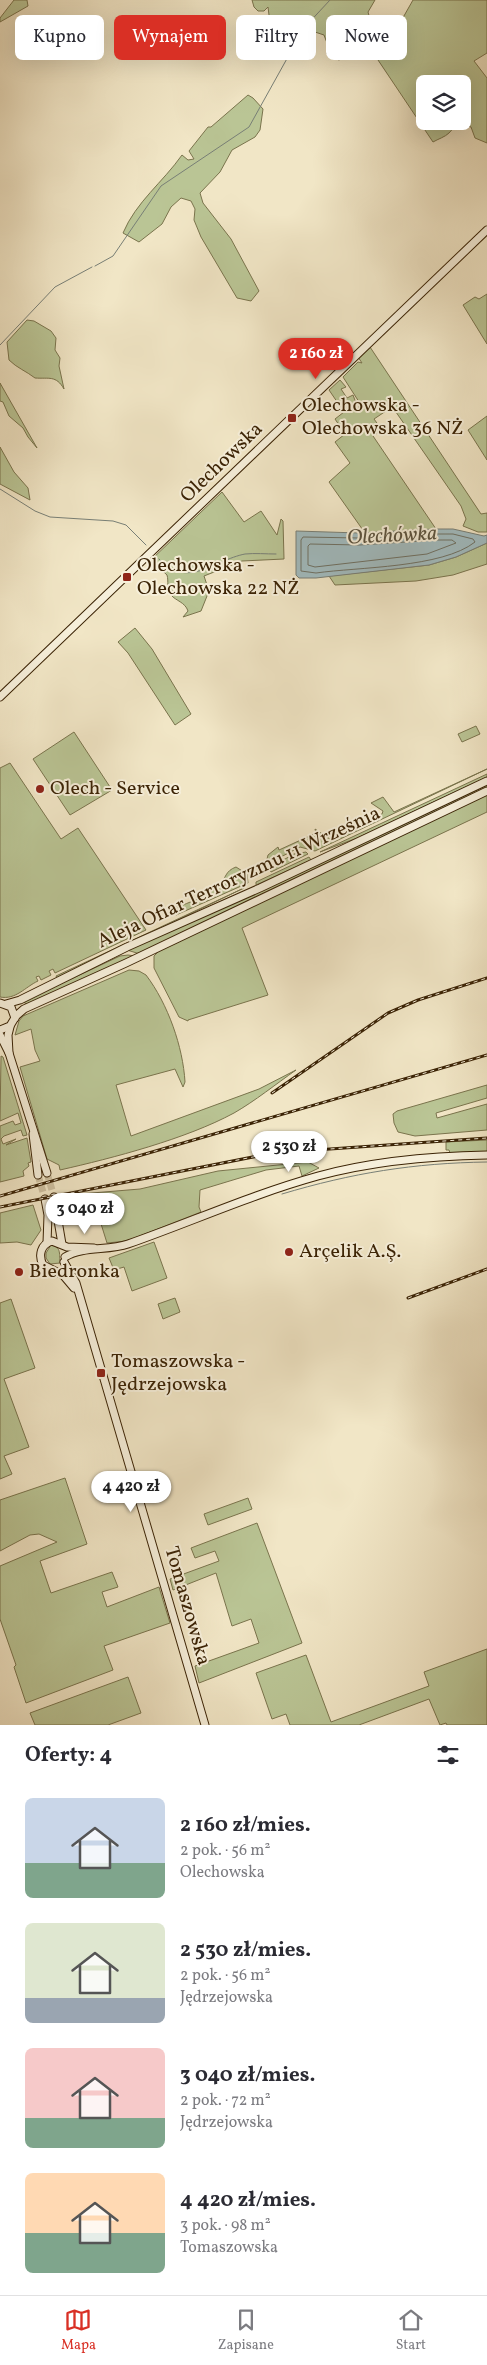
<!DOCTYPE html>
<html lang="pl">
<meta charset="utf-8">
<style>
:root{--surface:#fff;--page:#f7f7f7;--text:#2b2b33;--muted:#7c7c81;--line:#e1e1e2;--accent:#d93025}
body{margin:0;font-family:Vollkorn,serif;background:var(--page);color:var(--text);height:100vh;display:flex;flex-direction:column;font-size:19px;white-space:nowrap}
*{box-sizing:border-box;margin:0}
p{font-size:16px;color:var(--muted)}
.icon{flex:none;width:28px;height:28px;fill:none;stroke:currentColor;stroke-width:2;stroke-linecap:round;stroke-linejoin:round}
.map{position:relative;height:1725px;overflow:hidden}
.sheet{display:flex;flex-direction:column;background:var(--surface);flex:1}
.sheet>*{flex:none}
.hud{position:absolute;left:15px;top:15px;width:458px;height:45px;display:flex;gap:10px}
.fabs{position:absolute;left:416px;top:75px;display:grid;gap:10px}
.fabs a{display:grid;place-items:center;width:55px;height:55px;border-radius:8px;background:var(--surface);box-shadow:0 5px 20px #0002;font-size:25px}
.price{position:absolute;translate:-50% -42px;padding:0 11px;border-radius:18px;background:#fff;color:#222;font-size:16px;line-height:32px;filter:drop-shadow(0 1px 2px #0008)}
.price::after{content:'';position:absolute;left:50%;top:30px;width:15px;height:11px;margin-left:-8px;background:inherit;clip-path:polygon(0 0,100% 0,50% 100%)}
.price.current{background:var(--accent);color:#fff}
ul{padding:0;list-style:none}
li{display:flex;align-items:center;gap:15px;height:125px;padding:0 25px}
li span{display:grid;place-items:center;flex:none;width:140px;height:100px;border-radius:8px;color:#555}
li>.icon{margin-inline-start:auto}
span .icon{width:60px;height:60px;fill:#fffc;stroke-width:1}
li b{font-size:21px}
h2{display:flex;justify-content:space-between;align-items:center;height:60px;padding:0 25px;font-size:21px}
.tag{padding:0 18px;border-radius:8px;background:var(--surface);box-shadow:0 5px 20px #0002;font-size:18px;line-height:45px}
.tag.current{background:var(--accent);color:#fff}
.tab-bar{display:flex;justify-content:space-around;align-items:center;height:70px;border-top:1px solid var(--line);background:var(--surface);font-size:14px;color:var(--muted)}
.tab-bar a{display:grid;justify-items:center;gap:2px}
.tab-bar .current{color:var(--accent)}
.map>svg:first-child{display:block}
.green{fill:#bac595;stroke:#7a744d;fill-rule:evenodd}
.water{fill:#a1bcc1;stroke:#787f76}
.lines{fill:none;stroke-linecap:round;stroke-linejoin:round}
.shore{stroke:#6e7063;stroke-width:1}
.stream{stroke:#787f76;stroke-width:1}
.secondary-tunnel{stroke:#cdbf9f;stroke-width:7;stroke-dasharray:7 3.5;stroke-linecap:butt}
.secondary-casing{stroke:#3b2305;stroke-width:9}
.secondary{stroke:#f6efda;stroke-width:7}
.rail-casing{stroke:#3b2305;stroke-width:3}
.rail{stroke:#f6efda;stroke-width:1;stroke-dasharray:4;stroke-linecap:butt}
.poi-dot{fill:#8f2418;stroke:#f6efda;stroke-width:2}
.labels{text-anchor:middle;dominant-baseline:central;stroke-width:4;stroke-linejoin:round;paint-order:stroke}
.poi-label{font-size:20px;fill:#3b2305;stroke:#f6efda;text-anchor:start}
.street-label{font-size:20px;fill:#3b2305;stroke:#f6efda}
.water-label{font-size:21px;font-style:italic;fill:#5a513d;stroke:#f6efda}
</style>
<div class="map">
<svg width="487" height="1725" viewBox="0 0 487 1725">
<rect width="100%" height="100%" fill="#f1e6c6"/>
<filter id="stains"><feTurbulence type="fractalNoise" baseFrequency=".004" numOctaves="4"/><feColorMatrix values="0 0 0 0 .2 0 0 0 0 .09 0 0 0 0 .02 0 0 0 .5 -.17"/></filter>
<radialGradient id="worn" r=".72"><stop offset=".6" stop-color="#630" stop-opacity="0"/><stop offset="1" stop-color="#630" stop-opacity=".3"/></radialGradient>
<!-- green -->
<g class="green">
<polygon points="14,0 27,0 28,6 0,22 0,18"/>
<polygon points="252,0 375,0 368,12 370,19 363,45 339,60 327,54 327,43 324,35 315,32 313,42 300,43 292,34 285,33 270,23 268,7 264,11 258,11 254,7"/>
<path d="M413,0H487V53L474,61L487,78V143L475,138L471,127C459,123 456,125 449,133C445,137 438,139 433,142L376,57L396,30ZM425,84H462V121H425Z"/>
<path d="M248,95L253,98L263,109L260,130L255,137L232,150L220,172L200,193L203,203L231,239L259,291L251,301L237,298L201,237L194,220L195,209L191,201L181,198L171,207L162,224L139,242L123,233C136,202 163,182 182,155L188,160L194,159L189,151L208,127H211Z"/>
<polygon points="487,294 487,344 463,305 475,297 479,299"/>
<path d="M27,320L34,321L51,331L56,338L55,350L60,358L59,366L64,389C56,375 49,379 35,378C26,371 17,368 9,360L7,342Z"/>
<polygon points="370,347 481,514 487,513 487,532 478,532 463,526 466,519 461,506 389,402 392,407 374,419 382,430 373,436 436,529 365,533 329,482 350,463 335,442 345,434 335,419 344,412 329,390 340,380 346,387 341,389 347,398 353,395 356,403 351,405 356,412 360,409 358,407 361,405 343,377 358,362 362,363 358,357"/>
<polygon points="0,383 37,448 28,437 23,428 9,416 3,402 0,401"/>
<polygon points="487,416 487,460 468,430"/>
<polygon points="0,447 14,472 28,488 30,500 0,484"/>
<path d="M222,492L244,522L261,511L277,535L281,519L283,521L284,559L242,561L204,576L209,591L201,611L183,617L188,611C185,602 176,601 171,595C166,590 169,581 167,575L151,560Z"/>
<polygon points="487,543 487,564 453,575 416,581 335,585 329,576 429,565 456,557"/>
<polygon points="135,628 152,649 191,714 175,725 128,653 118,642"/>
<polygon points="476,726 480,734 462,742 458,734"/>
<polygon points="74,732 112,790 70,815 33,759"/>
<path d="M10,763L61,839L78,828L146,930L55,973L53,969L49,971L51,975L41,980L39,976L36,977L38,981C25,987 16,1000 0,997V768Z"/>
<polygon points="487,769 315,851 300,847 273,861 267,859 268,855 278,847 279,850 316,833 315,829 330,839 382,814 383,811 371,803 383,797 394,812"/>
<polygon points="487,774 487,777 357,838 320,852"/>
<polygon points="487,783 487,788 140,954 127,950"/>
<polygon points="487,794 487,812 242,928 268,995 188,1020 188,1021 179,1017 154,968 154,956 159,951"/>
<polygon points="306,852 308,854 271,872 269,868 294,854"/>
<polygon points="309,857 311,860 256,885 256,882"/>
<path d="M236,867L247,874L248,883L176,915L172,908C182,907 214,892 220,885C226,878 225,871 236,867Z"/>
<polygon points="244,888 57,978 56,976"/>
<polygon points="128,955 135,956 26,1005 24,1001 120,956"/>
<path d="M129,970L139,971L146,975C168,1004 183,1047 185,1082L183,1087L175,1069L116,1085L131,1136L259,1089L296,1070C276,1084 255,1101 234,1113C186,1139 113,1158 60,1170L59,1165L47,1159L20,1067L40,1061L35,1050L31,1029L15,1035L19,1021L23,1016Z"/>
<polygon points="1,1056 3,1057 27,1135 23,1136 21,1130 4,1136 1,1139 3,1144 16,1139 6,1145 27,1138 31,1162 28,1163 29,1166 23,1171 24,1176 0,1182 0,1126 13,1121 15,1125 21,1123 18,1113 0,1121"/>
<polygon points="487,1085 487,1098 436,1113 437,1118 487,1104 487,1130 415,1136 398,1132 394,1123 393,1114 397,1111"/>
<polygon points="487,1140 487,1152 450,1153 449,1150 446,1150 446,1142"/>
<polygon points="308,1162 319,1168 302,1176 299,1166 266,1170 200,1190 199,1207 201,1212 127,1241 107,1243 97,1211 63,1223 62,1210 69,1200 68,1195 140,1189 218,1171"/>
<polygon points="33,1205 41,1230 31,1245 17,1242 0,1243 0,1213"/>
<polygon points="154,1242 167,1278 132,1291 124,1267 114,1270 109,1258"/>
<path d="M51,1245C62,1247 59,1255 60,1263L50,1264L46,1258V1253Z"/>
<polygon points="175,1298 180,1312 163,1319 158,1304"/>
<polygon points="11,1299 35,1368 4,1379 29,1447 4,1456 12,1474 0,1479 0,1303"/>
<polygon points="65,1478 87,1544 40,1561 51,1593 112,1572 118,1587 102,1592 107,1607 159,1587 170,1623 104,1646 113,1670 26,1703 14,1667 16,1665 0,1619 0,1566 57,1542 39,1534 30,1535 0,1551 0,1500"/>
<polygon points="248,1498 252,1509 208,1525 204,1514"/>
<polygon points="257,1523 302,1643 199,1683 195,1666 259,1643 251,1619 232,1626 216,1573 173,1590 170,1579 219,1561 215,1551 195,1558 191,1548"/>
<polygon points="487,1649 487,1725 447,1725 446,1723 440,1725 429,1699 359,1725 290,1725 286,1714 272,1719 256,1673 306,1655 331,1722 429,1686 424,1672"/>
<polygon points="128,1677 141,1713 108,1725 35,1725 30,1713"/>
</g>
<!-- water -->
<g class="water">
<polygon points="265,30 273,36 256,59 248,53"/>
<polygon points="436,529 453,529 484,536 487,535 487,543 456,557 429,565 316,578 299,578 296,575 296,531 359,533"/>
</g>
<g class="lines">
<!-- shore -->
<g class="shore">
<path d="M436,534H453L473,539L475,542C442,568 358,567 316,573L301,571V540L303,537L359,538Z"/>
<polygon points="436,540 452,540 456,543 427,554 315,567 308,565 308,546 310,544 359,545"/>
</g>
<!-- stream -->
<g class="stream">
<polyline points="95,266 113,256 161,186 249,127 304,28 330,0"/>
<polyline points="0,345 55,287 92,267"/>
<polyline points="0,489 35,511 50,517 113,521 126,525 146,545"/>
<path d="M159,559C187,590 214,560 245,554C255,553 266,554 276,554"/>
<path d="M282,1194C352,1173 414,1163 487,1162"/>
</g>
<!-- secondary-tunnel -->
<g class="secondary-tunnel">
<polyline points="47,1173 54,1197"/>
<polyline points="38,1175 45,1199"/>
</g>
<defs>
<g id="secondary">
<polyline points="0,697 487,230"/>
<polyline points="0,1003 11,1007 15,1018"/>
<polyline points="6,1004 20,1000 127,947 260,888 487,781"/>
<polyline points="10,1027 8,1035 9,1053 47,1173"/>
<polyline points="0,1030 10,1026 16,1016 24,1009 126,963 487,791"/>
<polyline points="0,1035 9,1053"/>
<polyline points="33,1134 38,1175"/>
<polyline points="54,1197 62,1244"/>
<polyline points="45,1199 48,1215 47,1243"/>
<path d="M65,1257C83,1246 108,1251 128,1244C191,1222 253,1194 318,1176C373,1161 430,1156 487,1155"/>
<polyline points="64,1262 76,1283 205,1725"/>
<path d="M74,1288L63,1275L43,1265C38,1255 41,1244 52,1241L67,1247L94,1248"/>
</g>
</defs>
<!-- secondary casing -->
<use href="#secondary" class="secondary-casing"/>
<!-- secondary -->
<use href="#secondary" class="secondary"/>
<defs>
<g id="rail">
<polyline points="272,1093 388,1013 418,1000 487,978"/>
<polyline points="0,1196 487,1055"/>
<polyline points="0,1207 273,1153 487,1138"/>
<polyline points="408,1298 487,1269"/>
</g>
</defs>
<!-- rail casing -->
<use href="#rail" class="rail-casing"/>
<!-- rail -->
<use href="#rail" class="rail"/>
</g>
<!-- markers -->
<g class="poi-dot">
<rect x="287" y="413" width="10" height="10" rx="2.5"/>
<rect x="122" y="572" width="10" height="10" rx="2.5"/>
<circle cx="40" cy="789" r="5"/>
<circle cx="289" cy="1252" r="5"/>
<circle cx="19" cy="1272" r="5"/>
<rect x="96" y="1368" width="10" height="10" rx="2.5"/>
</g>
<g class="labels">
<!-- poi labels -->
<g class="poi-label">
<text x="302" y="406">Olechowska -<tspan x="302" dy="23">Olechowska 36 NŻ</tspan></text>
<text x="137" y="566">Olechowska -<tspan x="137" dy="23">Olechowska 22 NŻ</tspan></text>
<text x="50" y="789">Olech - Service</text>
<text x="299" y="1252">Arçelik A.Ş.</text>
<text x="29" y="1272">Biedronka</text>
<text x="111" y="1362">Tomaszowska -<tspan x="111" dy="23">Jędrzejowska</tspan></text>
</g>
<!-- street labels -->
<g class="street-label">
<text transform="translate(222 463) rotate(-44)">Olechowska</text>
<text transform="translate(239 878) rotate(-25)">Aleja Ofiar Terroryzmu 11 Września</text>
<text transform="translate(187 1606) rotate(74)">Tomaszowska</text>
</g>
<!-- water labels -->
<g class="water-label">
<text transform="translate(392 536) rotate(-3)">Olechówka</text>
</g>
</g>
<rect width="100%" height="100%" filter="url(#stains)"/>
<rect width="100%" height="100%" fill="url(#worn)"/>
</svg>
<div class="fabs">
<a><svg class="icon" aria-label="layers" viewBox="0 0 24 24"><path d="M12 4l9 5-9 5-9-5zM3 14l9 5 9-5"/></svg></a>
</div>
<b class="price current" style="left:316px;top:380px">2 160 zł</b>
<b class="price" style="left:289px;top:1173px">2 530 zł</b>
<b class="price" style="left:85px;top:1235px">3 040 zł</b>
<b class="price" style="left:131px;top:1513px">4 420 zł</b>
<div class="hud">
<a class="tag">Kupno</a>
<a class="tag current">Wynajem</a>
<a class="tag">Filtry</a>
<a class="tag">Nowe</a>
</div>
</div>
<section class="sheet">
<h2>Oferty: 4<svg class="icon" aria-label="filters" viewBox="0 0 24 24"><path d="M4 7h16M4 17h16"/><circle cx="9" cy="7" r="2"/><circle cx="15" cy="17" r="2"/></svg></h2>
<ul>
<li><span style="background:linear-gradient(#c9d6e8 65%,#7fa58c 0)"><svg class="icon" aria-label="home" viewBox="0 0 24 24"><path d="M3 11l9-7 9 7M6 9v11h12V9"/></svg></span><div><b>2 160 zł/mies.</b><p>2 pok. · 56 m²</p><p>Olechowska</p></div></li>
<li><span style="background:linear-gradient(#dfe7d0 75%,#9aa5b1 0)"><svg class="icon" aria-label="home" viewBox="0 0 24 24"><path d="M3 11l9-7 9 7M6 9v11h12V9"/></svg></span><div><b>2 530 zł/mies.</b><p>2 pok. · 56 m²</p><p>Jędrzejowska</p></div></li>
<li><span style="background:linear-gradient(#f6c9c9 70%,#7fa58c 0)"><svg class="icon" aria-label="home" viewBox="0 0 24 24"><path d="M3 11l9-7 9 7M6 9v11h12V9"/></svg></span><div><b>3 040 zł/mies.</b><p>2 pok. · 72 m²</p><p>Jędrzejowska</p></div></li>
<li><span style="background:linear-gradient(#ffd9b3 60%,#7fa58c 0)"><svg class="icon" aria-label="home" viewBox="0 0 24 24"><path d="M3 11l9-7 9 7M6 9v11h12V9"/></svg></span><div><b>4 420 zł/mies.</b><p>3 pok. · 98 m²</p><p>Tomaszowska</p></div></li>
</ul>
</section>
<nav class="tab-bar">
<a class="current"><svg class="icon" aria-label="map" viewBox="0 0 24 24"><path d="M3 6l6-2 6 2 6-2v14l-6 2-6-2-6 2zM9 4v14M15 6v14"/></svg>Mapa</a>
<a><svg class="icon" aria-label="saved" viewBox="0 0 24 24"><path d="M7 4h10v16l-5-4-5 4z"/></svg>Zapisane</a>
<a><svg class="icon" aria-label="home" viewBox="0 0 24 24"><path d="M3 11l9-7 9 7M6 9v11h12V9"/></svg>Start</a>
</nav>
